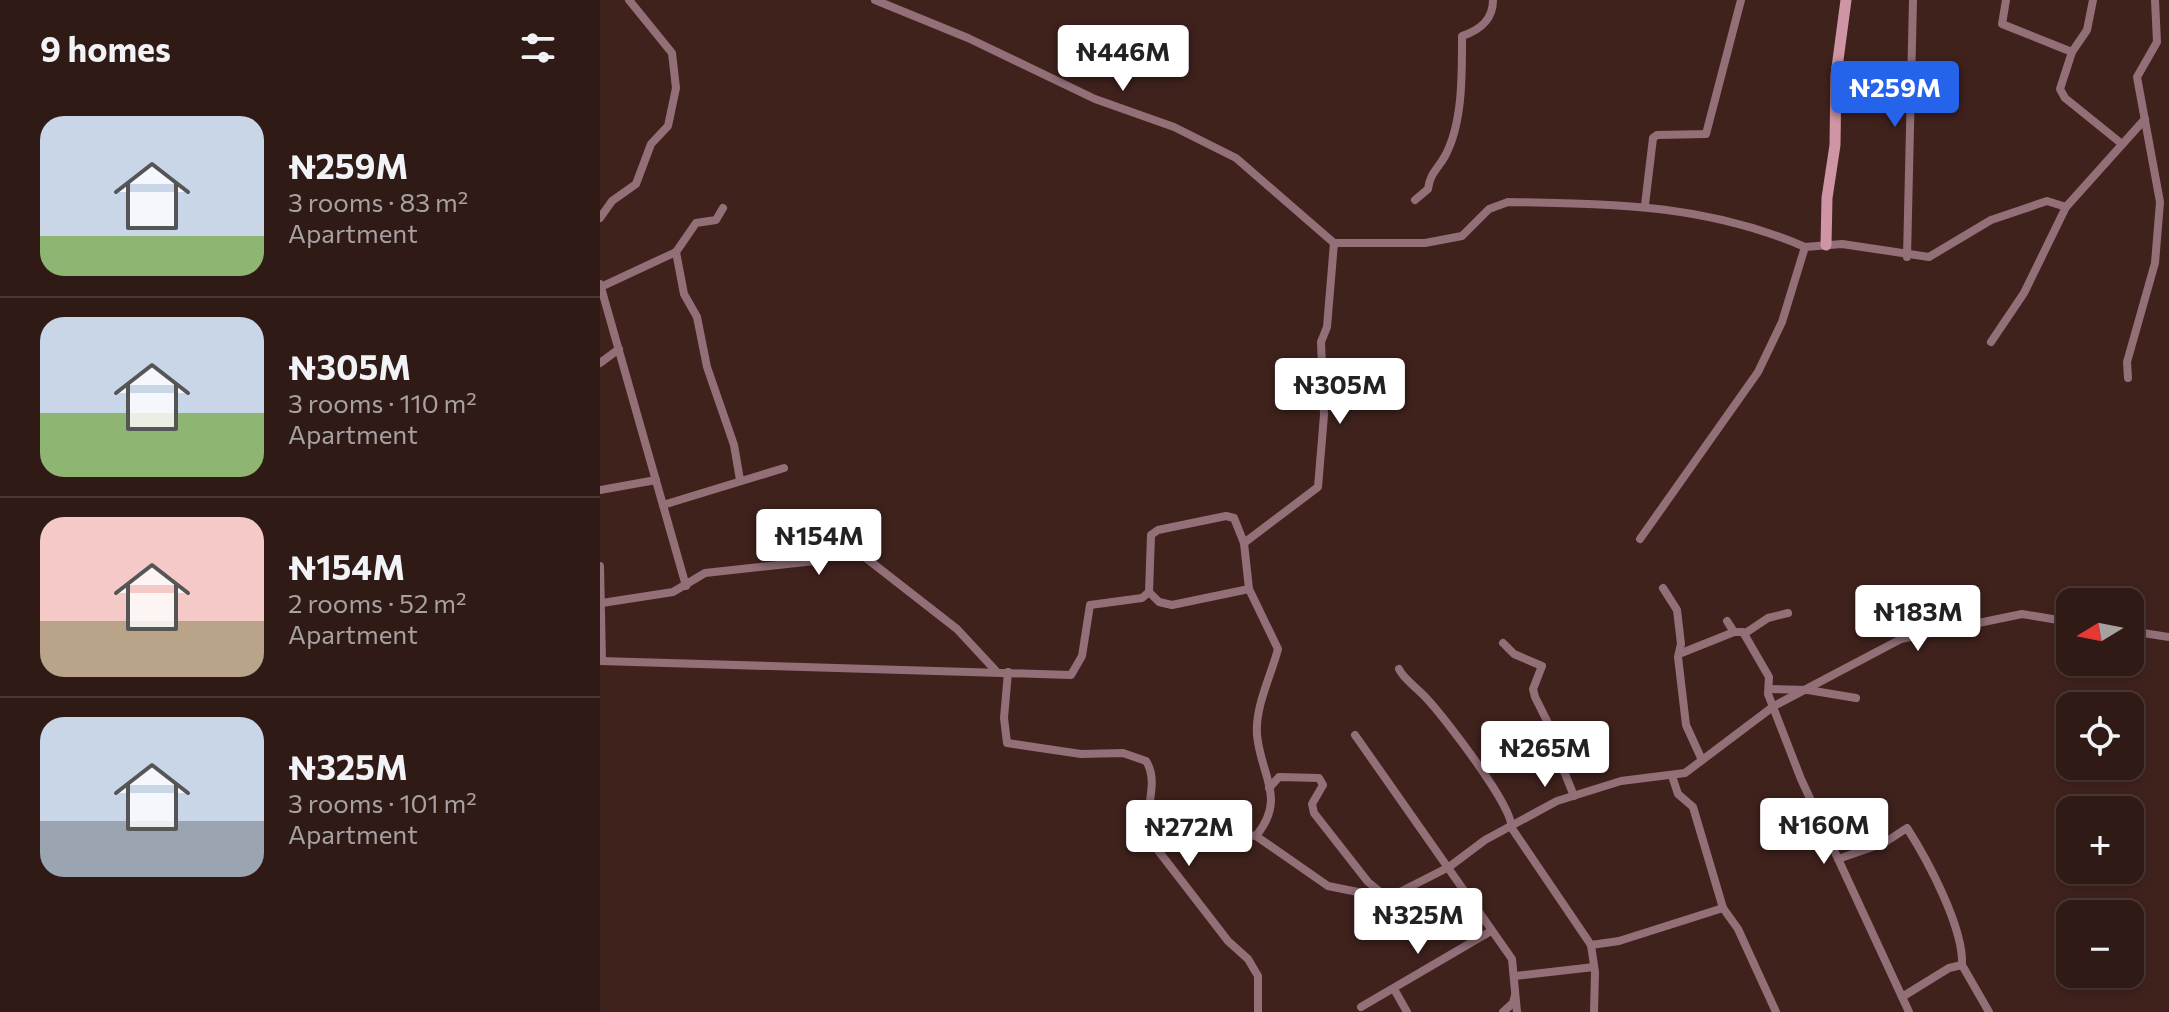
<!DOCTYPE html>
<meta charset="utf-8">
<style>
:root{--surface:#301a16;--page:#3c2723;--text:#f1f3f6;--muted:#a8a1a1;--line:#4b3835;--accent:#2563eb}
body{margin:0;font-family:Commissioner,sans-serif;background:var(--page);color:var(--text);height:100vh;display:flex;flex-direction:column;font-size:30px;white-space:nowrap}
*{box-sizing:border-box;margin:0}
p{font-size:26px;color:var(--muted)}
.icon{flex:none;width:44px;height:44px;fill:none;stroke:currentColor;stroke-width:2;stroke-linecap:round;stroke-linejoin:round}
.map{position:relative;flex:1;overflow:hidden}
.side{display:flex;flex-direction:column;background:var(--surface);width:600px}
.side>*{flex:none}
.needle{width:52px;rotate:260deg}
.buttons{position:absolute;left:1456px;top:588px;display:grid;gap:16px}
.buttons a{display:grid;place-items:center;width:88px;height:88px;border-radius:16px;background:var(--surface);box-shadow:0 4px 12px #0003,0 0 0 2px var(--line);font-size:40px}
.price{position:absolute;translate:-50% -68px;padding:0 18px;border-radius:8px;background:#fff;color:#222;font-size:26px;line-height:52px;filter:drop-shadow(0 2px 4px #0008)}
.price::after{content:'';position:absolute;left:50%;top:48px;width:24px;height:18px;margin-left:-12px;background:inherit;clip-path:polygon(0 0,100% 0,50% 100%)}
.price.selected{background:var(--accent);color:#fff}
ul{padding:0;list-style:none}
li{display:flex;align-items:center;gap:24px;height:200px;padding:0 40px}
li+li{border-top:2px solid var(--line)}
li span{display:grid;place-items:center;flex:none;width:224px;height:160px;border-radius:24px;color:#555}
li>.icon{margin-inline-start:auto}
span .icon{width:96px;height:96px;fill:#fffc;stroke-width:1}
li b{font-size:34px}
h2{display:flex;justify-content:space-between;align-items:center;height:96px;padding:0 40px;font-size:34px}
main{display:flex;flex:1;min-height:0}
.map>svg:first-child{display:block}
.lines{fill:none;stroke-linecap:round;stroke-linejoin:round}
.street{stroke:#936f78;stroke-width:8}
.secondary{stroke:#cf95a4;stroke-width:11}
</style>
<main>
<section class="side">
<h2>9 homes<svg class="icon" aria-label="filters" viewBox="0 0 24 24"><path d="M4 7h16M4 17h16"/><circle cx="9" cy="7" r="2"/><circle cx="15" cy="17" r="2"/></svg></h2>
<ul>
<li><span style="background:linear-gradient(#c9d6e8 75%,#8fb573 0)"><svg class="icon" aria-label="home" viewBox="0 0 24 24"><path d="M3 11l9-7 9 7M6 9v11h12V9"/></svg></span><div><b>₦259M</b><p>3 rooms · 83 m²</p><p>Apartment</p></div></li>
<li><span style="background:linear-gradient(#c9d6e8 60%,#8fb573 0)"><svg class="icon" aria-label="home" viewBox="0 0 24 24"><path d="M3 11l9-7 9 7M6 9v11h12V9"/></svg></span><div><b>₦305M</b><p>3 rooms · 110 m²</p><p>Apartment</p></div></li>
<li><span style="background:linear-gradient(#f6c9c9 65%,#b9a48a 0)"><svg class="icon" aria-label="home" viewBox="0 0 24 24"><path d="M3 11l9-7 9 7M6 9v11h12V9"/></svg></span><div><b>₦154M</b><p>2 rooms · 52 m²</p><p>Apartment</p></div></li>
<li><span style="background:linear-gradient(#c9d6e8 65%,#9aa5b1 0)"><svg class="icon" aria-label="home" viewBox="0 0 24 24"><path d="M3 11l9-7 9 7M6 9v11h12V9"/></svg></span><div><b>₦325M</b><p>3 rooms · 101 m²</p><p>Apartment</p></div></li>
</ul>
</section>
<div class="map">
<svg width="1569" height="1012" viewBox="0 0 1569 1012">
<rect width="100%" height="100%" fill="#40221d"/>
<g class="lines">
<!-- street -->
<g class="street">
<polyline points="275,0 368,38 495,99 574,127 636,158 734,243"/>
<polyline points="1406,0 1402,24 1472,52 1487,30 1493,0"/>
<polyline points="1472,52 1460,89 1465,98 1522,144"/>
<path d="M815,200L828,189C830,173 838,169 845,156C863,123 862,73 862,36C880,30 893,20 893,0"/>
<polyline points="1045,205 1053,138 1057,135 1106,134 1141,0"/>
<polyline points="0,218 12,201 36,184 51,144 68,126 76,88 72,53 29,0"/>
<polyline points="76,252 84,294 97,317 107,367 134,445 140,480"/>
<polyline points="1307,257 1313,0"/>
<polyline points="0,284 86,586"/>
<polyline points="1,287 76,252 96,223 116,220 123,208"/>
<polyline points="1391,342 1424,293 1466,207 1545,119"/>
<polyline points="0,363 19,349"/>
<polyline points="1528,378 1527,362 1555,263 1560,202 1537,77 1557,42 1555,0"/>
<polyline points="0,490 56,480"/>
<polyline points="63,505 184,468"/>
<polyline points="1040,539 1158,372 1182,322 1205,247 1242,244 1329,257 1391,220 1447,201 1466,207"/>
<path d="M644,543L718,487L724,415L721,342L727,327L734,243H825L862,236L889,209L908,202C1015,204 1105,204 1205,247"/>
<polyline points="0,566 2,661"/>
<polyline points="1063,588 1077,610 1081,644 1078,657 1086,725 1102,760"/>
<polyline points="549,592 559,602 572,605 649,589"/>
<polyline points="2,603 73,592 105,573 215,561 222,558 231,537 239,537 357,629 396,671"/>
<polyline points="1127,621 1134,632 1143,632 1169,677 1168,694 1201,779 1309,1012"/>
<polyline points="1530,631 1569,637"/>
<polyline points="1144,634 1168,618 1188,613"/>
<polyline points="903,643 914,654 942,666 933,689 935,697 956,739 955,749 974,796"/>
<polyline points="1079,654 1134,632"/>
<path d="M0,661L471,675L482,656L490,605L542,598L549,592L551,535L558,530L626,516L634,518L644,543L649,589L678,649C671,676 655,706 657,735C661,777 687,798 656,836"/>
<path d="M799,669C803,679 820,690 828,700C844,717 915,809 911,827L991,945L995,972L994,1012"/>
<path d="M408,672L404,718L407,743L481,754L523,753L546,761C561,784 541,814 550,840"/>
<polyline points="1169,689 1208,690 1256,698"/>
<polyline points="755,735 912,959 917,1012"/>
<polyline points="1072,776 1078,794 1093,807 1123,908"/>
<polyline points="669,788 679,777 719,778 723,785 712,804 714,813 768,882 784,895"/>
<path d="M1238,859L1284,843L1307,828C1327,859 1364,928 1362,965L1349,968L1302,997"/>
<polyline points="991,945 1019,941 1123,908 1138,929 1176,1012"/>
<polyline points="1362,965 1389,1012"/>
<polyline points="915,976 994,967"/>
<polyline points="794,989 807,1012"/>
<polyline points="761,1007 891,931"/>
<polyline points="658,1012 658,976 648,959 628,941 550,840 568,831 612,830 656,836 728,886 788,898 849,867 885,840 957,801 1021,781 1085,773 1174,706 1301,639 1422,614 1470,622"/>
<polyline points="903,1012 913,1003 915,995"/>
</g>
<!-- secondary -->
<polyline class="secondary" points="1226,245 1227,198 1235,145 1236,75 1246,0"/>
</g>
</svg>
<div class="buttons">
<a><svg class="needle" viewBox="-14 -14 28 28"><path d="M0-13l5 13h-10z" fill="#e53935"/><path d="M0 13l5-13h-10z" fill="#a8a1a1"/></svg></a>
<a><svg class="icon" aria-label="locate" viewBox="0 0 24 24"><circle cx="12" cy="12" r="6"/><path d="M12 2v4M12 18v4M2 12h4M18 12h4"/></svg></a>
<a>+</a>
<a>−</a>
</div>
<b class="price" style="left:523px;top:93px">₦446M</b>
<b class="price selected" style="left:1295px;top:129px">₦259M</b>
<b class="price" style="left:740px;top:426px">₦305M</b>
<b class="price" style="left:219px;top:577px">₦154M</b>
<b class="price" style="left:1318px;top:653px">₦183M</b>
<b class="price" style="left:945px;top:789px">₦265M</b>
<b class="price" style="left:1224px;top:866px">₦160M</b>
<b class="price" style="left:589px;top:868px">₦272M</b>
<b class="price" style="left:818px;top:956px">₦325M</b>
</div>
</main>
